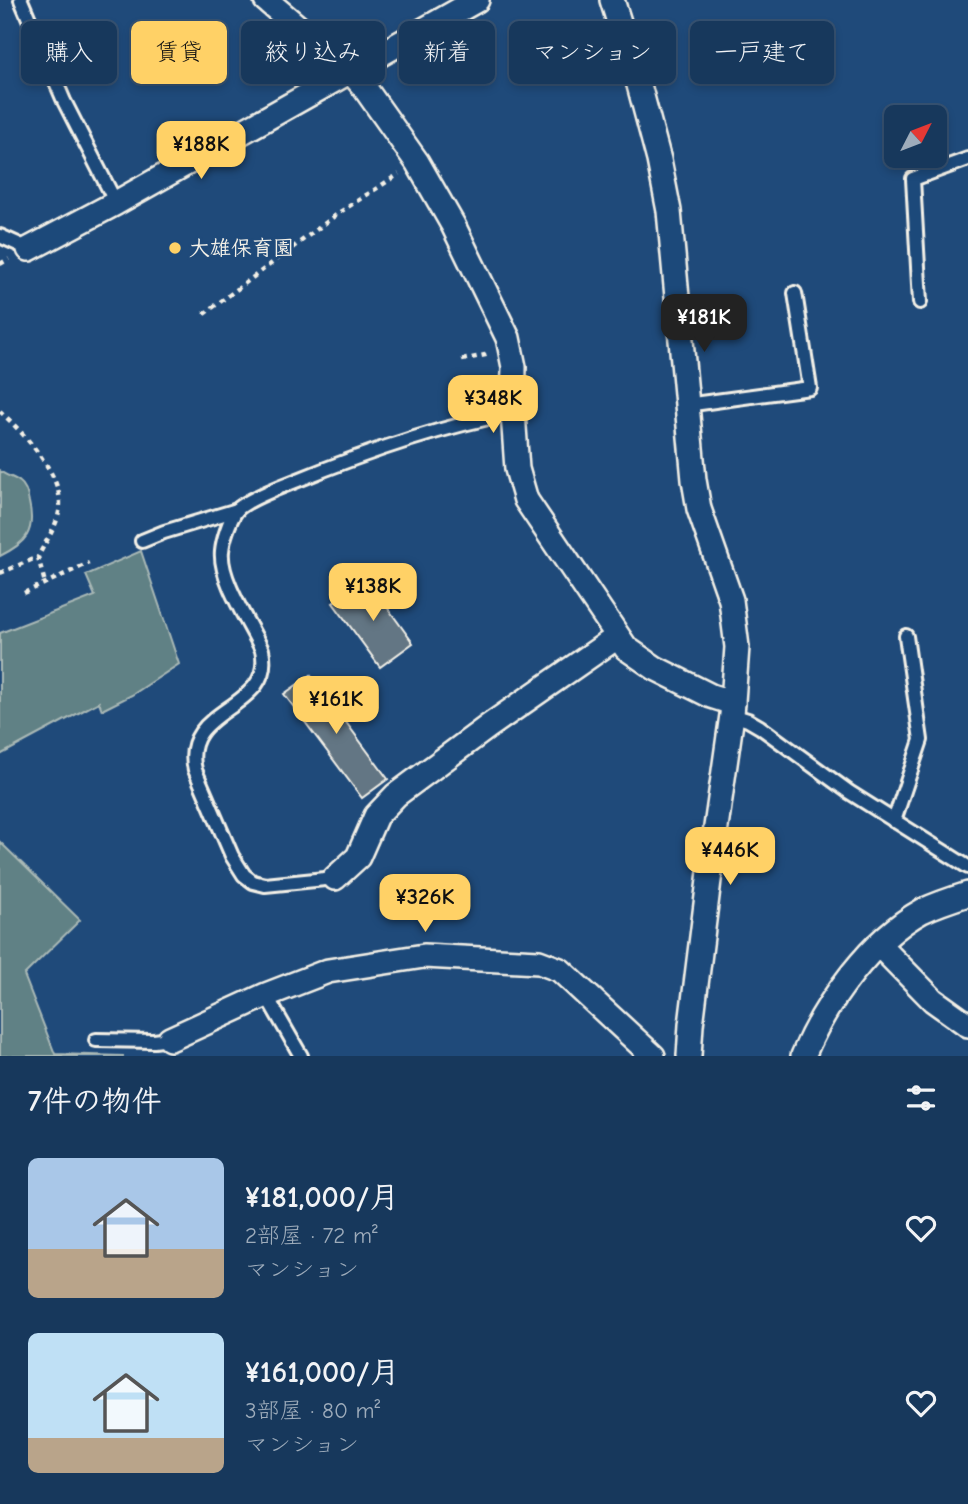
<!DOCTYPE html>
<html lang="ja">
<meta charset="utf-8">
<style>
:root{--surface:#17385c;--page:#244365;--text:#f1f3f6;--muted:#9eacbb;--line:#365272;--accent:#ffd166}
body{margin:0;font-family:"Comic Neue","Klee One",sans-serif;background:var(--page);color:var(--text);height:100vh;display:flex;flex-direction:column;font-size:26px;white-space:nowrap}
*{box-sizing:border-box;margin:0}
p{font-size:23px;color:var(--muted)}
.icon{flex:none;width:38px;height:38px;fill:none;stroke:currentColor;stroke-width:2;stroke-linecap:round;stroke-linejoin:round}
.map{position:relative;height:1056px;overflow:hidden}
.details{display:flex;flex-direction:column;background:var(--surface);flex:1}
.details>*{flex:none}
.top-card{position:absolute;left:21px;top:21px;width:928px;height:63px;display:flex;gap:14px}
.needle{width:46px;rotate:48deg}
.controls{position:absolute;left:884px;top:105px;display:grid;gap:14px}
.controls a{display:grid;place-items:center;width:63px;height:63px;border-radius:10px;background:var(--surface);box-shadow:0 4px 10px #0003,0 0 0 2px var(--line);font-size:35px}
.price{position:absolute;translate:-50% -60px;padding:0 16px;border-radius:14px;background:var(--accent);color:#111;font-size:23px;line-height:46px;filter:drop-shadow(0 2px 4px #0008)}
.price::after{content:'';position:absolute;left:50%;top:42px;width:21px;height:16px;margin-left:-10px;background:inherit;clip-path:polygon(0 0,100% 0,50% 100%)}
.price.active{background:#222;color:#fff}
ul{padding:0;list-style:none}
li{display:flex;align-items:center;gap:21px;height:175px;padding:0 28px}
li span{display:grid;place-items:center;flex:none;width:196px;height:140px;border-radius:10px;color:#555}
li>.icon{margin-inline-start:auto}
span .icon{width:84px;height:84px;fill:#fffc;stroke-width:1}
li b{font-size:30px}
h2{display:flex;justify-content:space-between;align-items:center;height:84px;padding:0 28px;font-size:30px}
.pill{padding:0 24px;border-radius:10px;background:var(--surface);box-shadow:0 4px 10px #0003,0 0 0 2px var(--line);font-size:24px;line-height:63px}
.pill.active{background:var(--accent);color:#111}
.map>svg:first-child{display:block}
.green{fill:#618185;stroke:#aab9b6;stroke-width:2}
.building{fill:#637684;stroke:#f4f1e8;stroke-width:2}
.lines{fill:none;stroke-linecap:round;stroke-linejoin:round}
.lane-casing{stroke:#f4f1e8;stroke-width:18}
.street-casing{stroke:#f4f1e8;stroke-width:28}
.path{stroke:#f4f1e8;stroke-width:4.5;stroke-dasharray:5 5;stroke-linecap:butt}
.lane{stroke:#1f4a7a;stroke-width:12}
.street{stroke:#1f4a7a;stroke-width:23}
.poi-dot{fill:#ffd166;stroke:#1f4a7a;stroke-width:2.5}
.labels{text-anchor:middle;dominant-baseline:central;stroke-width:5;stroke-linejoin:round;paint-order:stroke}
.poi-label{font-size:21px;font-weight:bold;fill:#f4f1e8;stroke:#1f4a7a;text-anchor:start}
</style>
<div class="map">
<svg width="968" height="1056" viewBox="0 0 968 1056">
<rect width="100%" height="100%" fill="#1f4a7a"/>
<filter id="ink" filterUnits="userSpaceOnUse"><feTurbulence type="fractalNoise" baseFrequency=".0143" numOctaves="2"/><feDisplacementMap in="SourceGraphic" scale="14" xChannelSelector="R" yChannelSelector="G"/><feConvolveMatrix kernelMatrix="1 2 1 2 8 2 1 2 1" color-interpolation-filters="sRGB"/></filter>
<g filter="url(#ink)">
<!-- green -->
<g class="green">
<path d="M0,471C6,476 14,477 20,482C26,486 28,496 29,502C36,532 26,543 0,556Z"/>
<polygon points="141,551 179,664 132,695 102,710 99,702 0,755 0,633 95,596 86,575"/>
<polygon points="0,842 80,920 24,975 55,1054 124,1056 0,1056"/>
</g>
<!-- building -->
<g class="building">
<polygon points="366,578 413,643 380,667 333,603"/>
<polygon points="311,675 388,779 362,798 284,694"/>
</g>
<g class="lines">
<defs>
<g id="lane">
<polyline points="21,0 64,101 116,203"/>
<polyline points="0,236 29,249"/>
<polyline points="920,302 913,179 968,159"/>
<polyline points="686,405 810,388 795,293"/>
<polyline points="142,541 164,532 237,510"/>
<polyline points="732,715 748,720 760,727 849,792 968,867"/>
<polyline points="894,821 921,740 906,636"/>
<path d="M335,878L265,885L253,882L244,875L232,856L195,770C179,706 276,711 262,650C250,624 219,579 222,551C223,540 229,521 236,511C244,501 280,487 293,482C364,453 438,427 513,413"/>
<polyline points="266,995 301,1056"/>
<polyline points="96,1040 154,1041 170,1039"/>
</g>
<g id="street">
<polyline points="266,0 351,72 364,87 417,162 453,225 508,338 514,367 513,413 517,469 526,500 626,648 655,668 711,696 733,703"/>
<polyline points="612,0 639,85 659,160 669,211 694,480 699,509 731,600 737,647 732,715 713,848 691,1025 689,1056"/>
<polyline points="29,249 116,203 477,0"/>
<polyline points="335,878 358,857 376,816 396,795 489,726 617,637"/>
<polyline points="879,945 933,1000 968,1025"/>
<polyline points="170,1039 266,995 328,971 424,956 539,962 560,970 653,1056"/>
<path d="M803,1056C825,1003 871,939 922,911C937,904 952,899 968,894"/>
</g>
</defs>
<!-- lane casing -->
<use href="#lane" class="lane-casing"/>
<!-- street casing -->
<use href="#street" class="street-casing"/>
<!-- path -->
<g class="path">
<polyline points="0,264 9,259"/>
<polyline points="204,314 340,212 399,174"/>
<polyline points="462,360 490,354"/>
<path d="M0,411C23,433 67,478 59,512C56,528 45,542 38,557L45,583"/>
<polyline points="0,573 38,557"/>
<polyline points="24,593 89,563"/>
</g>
<!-- lane -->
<use href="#lane" class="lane"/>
<!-- street -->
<use href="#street" class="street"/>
</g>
</g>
<!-- markers -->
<circle class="poi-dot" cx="175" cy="248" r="7"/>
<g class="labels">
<!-- poi labels -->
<g class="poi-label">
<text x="189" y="248">大雄保育園</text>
</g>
</g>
</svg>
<div class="controls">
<a><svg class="needle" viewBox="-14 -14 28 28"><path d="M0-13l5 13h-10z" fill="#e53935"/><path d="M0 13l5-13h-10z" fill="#9eacbb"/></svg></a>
</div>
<b class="price" style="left:201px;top:181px">¥188K</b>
<b class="price active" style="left:704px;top:354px">¥181K</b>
<b class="price" style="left:493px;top:435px">¥348K</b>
<b class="price" style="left:373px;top:623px">¥138K</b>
<b class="price" style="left:336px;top:736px">¥161K</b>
<b class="price" style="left:730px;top:887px">¥446K</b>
<b class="price" style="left:425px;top:934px">¥326K</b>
<div class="top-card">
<a class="pill">購入</a>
<a class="pill active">賃貸</a>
<a class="pill">絞り込み</a>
<a class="pill">新着</a>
<a class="pill">マンション</a>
<a class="pill">一戸建て</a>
</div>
</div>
<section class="details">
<h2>7件の物件<svg class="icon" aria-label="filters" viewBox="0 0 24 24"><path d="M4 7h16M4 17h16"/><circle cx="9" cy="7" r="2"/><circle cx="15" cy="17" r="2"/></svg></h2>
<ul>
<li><span style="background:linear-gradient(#a9c7e8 65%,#b9a48a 0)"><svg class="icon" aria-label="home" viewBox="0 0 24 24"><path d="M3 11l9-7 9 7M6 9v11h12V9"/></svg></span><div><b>¥181,000/月</b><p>2部屋 · 72 m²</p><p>マンション</p></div><svg class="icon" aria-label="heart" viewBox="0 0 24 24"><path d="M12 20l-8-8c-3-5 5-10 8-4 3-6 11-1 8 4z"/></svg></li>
<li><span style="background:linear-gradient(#bfe0f5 75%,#b9a48a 0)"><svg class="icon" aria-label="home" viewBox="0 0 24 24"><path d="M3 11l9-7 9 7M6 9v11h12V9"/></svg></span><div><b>¥161,000/月</b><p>3部屋 · 80 m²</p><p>マンション</p></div><svg class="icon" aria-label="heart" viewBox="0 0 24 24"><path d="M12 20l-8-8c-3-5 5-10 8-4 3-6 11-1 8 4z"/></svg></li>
</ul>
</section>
